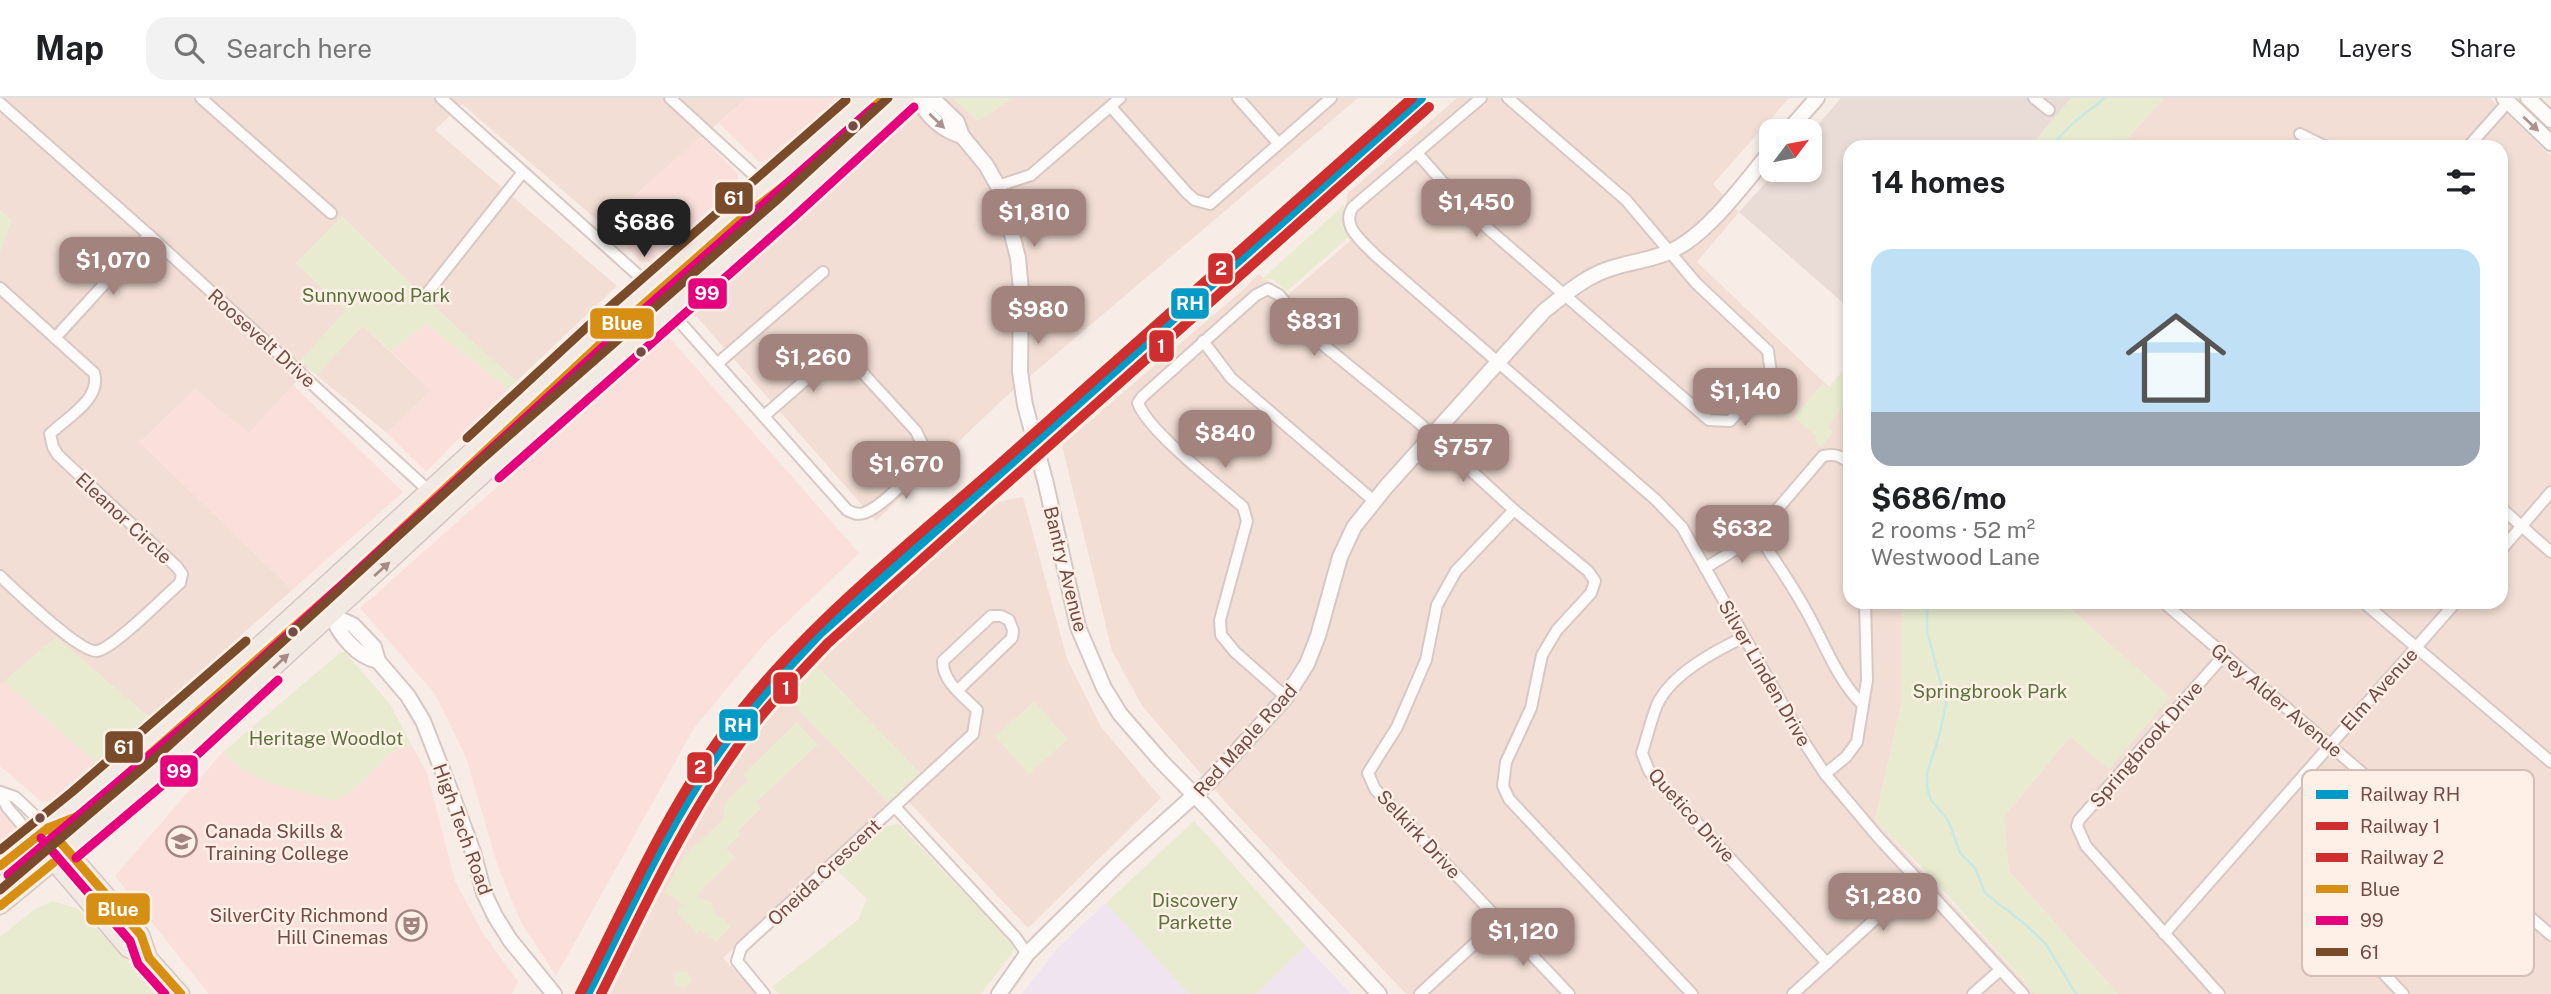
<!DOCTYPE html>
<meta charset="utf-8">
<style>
:root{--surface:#fff;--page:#f2f2f2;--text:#202124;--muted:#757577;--line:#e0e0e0;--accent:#a2837e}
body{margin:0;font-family:"Public Sans",sans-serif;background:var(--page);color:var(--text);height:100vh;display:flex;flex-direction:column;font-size:26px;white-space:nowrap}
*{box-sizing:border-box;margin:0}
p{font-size:23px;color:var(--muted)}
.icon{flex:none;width:38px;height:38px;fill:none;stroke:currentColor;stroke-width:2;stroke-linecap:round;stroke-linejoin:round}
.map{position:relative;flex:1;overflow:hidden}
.drawer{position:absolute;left:1843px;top:42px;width:665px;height:469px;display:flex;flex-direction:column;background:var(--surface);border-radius:21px;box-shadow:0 4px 10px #0003}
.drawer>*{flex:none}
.needle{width:46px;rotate:58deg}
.tools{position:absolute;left:1759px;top:21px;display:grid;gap:14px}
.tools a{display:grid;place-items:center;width:63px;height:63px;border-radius:14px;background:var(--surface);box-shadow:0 4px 10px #0003;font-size:35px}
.price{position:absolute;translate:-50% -60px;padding:0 16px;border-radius:14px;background:var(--accent);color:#fff;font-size:23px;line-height:46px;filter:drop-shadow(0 2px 4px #0008)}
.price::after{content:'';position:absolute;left:50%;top:42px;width:21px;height:16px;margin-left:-10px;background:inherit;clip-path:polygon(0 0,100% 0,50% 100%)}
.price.current{background:#222;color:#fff}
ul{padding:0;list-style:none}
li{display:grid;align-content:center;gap:14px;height:371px;padding:0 28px}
li span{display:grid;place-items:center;height:217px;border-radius:21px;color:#555}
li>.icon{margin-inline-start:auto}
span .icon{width:126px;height:126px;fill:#fffc;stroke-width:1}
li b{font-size:30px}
h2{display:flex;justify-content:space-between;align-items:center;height:84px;padding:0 28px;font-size:30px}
header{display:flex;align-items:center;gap:42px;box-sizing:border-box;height:98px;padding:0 35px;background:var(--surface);border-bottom:2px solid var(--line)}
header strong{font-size:33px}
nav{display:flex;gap:38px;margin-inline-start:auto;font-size:24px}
.search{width:490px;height:63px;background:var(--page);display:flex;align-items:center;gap:18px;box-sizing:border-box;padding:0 24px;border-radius:21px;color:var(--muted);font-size:26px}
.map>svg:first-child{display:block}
.residential{fill:#f2ded4}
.commercial{fill:#fbdfdb}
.industrial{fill:#e9dcd7}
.education{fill:#efe4f0}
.green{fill:#e8ebd0}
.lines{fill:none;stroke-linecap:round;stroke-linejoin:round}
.stream{stroke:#c8e8e3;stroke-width:2.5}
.street-casing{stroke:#d8c8c4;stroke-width:14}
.secondary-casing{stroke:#d7c7c3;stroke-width:18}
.primary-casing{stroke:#d5c6c3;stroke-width:19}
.street{stroke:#fefcfb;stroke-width:10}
.secondary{stroke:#fefcfb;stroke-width:14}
.primary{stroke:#f2e9e3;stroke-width:16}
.bus-1-casing{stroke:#fff0e7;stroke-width:14}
.bus-2-casing{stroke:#fff0e7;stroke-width:14}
.bus-3-casing{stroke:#fff0e7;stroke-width:14}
.bus-1{stroke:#d68f12;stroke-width:9}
.bus-2{stroke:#e5007d;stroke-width:9}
.bus-3{stroke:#7a4b2a;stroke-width:9}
.rail-1-casing{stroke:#fff0e7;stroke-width:16}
.rail-2-casing{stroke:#fff0e7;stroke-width:16}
.rail-3-casing{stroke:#fff0e7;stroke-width:16}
.rail-1{stroke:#009ac7;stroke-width:10}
.rail-2{stroke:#cf2e2f;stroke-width:10}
.rail-3{stroke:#cf2e2f;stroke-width:10}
.oneway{fill:#ac928e}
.oneway2{fill:#a78a85}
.bus-dot{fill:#754b46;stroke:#fff0e7;stroke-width:2.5}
.labels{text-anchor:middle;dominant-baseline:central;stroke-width:5;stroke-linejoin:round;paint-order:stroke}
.park-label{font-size:19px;fill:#5a753c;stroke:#fff0e7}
.street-label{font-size:19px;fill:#754b46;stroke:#fff0e7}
.poi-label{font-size:19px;fill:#754b46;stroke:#fff0e7;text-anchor:start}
.key{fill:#fff0e7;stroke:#d6beb7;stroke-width:2}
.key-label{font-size:19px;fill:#754b46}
.line-badge{stroke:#fff0e7;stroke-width:2.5}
.badge-label{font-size:19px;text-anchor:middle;font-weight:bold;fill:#fff}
</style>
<header>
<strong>Map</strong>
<div class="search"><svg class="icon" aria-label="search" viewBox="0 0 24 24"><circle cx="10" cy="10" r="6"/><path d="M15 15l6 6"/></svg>Search here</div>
<nav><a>Map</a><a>Layers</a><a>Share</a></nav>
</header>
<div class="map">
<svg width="2551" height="896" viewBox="0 0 2551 896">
<rect width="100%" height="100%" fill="#f7ece6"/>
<!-- residential -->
<g class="residential">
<polygon points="0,0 747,0 602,126 462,6 435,32 617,188 508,291 419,194 342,119 296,165 431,292 387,335 308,270 249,336 139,343 292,492 149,619 56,539 0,587"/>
<polygon points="929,0 953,0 978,23 1013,0 1358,0 1002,302 876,423 691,212"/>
<polygon points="1457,0 1789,0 1713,86 1739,114 1697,164 1850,309 1850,504 1901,504 1901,607 1875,722 2035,896 1406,896 1229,708 1143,609 1112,553 1062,347 1244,191 1258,176 1288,197 1350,143 1347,96"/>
<polygon points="2164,0 2490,0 2551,58 2551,896 2118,896 2009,773 2004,719 2070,639 2170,600 2063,504 2501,504 2501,49 2120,49"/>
<polygon points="1023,399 1067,561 1101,629 1161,700 1028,830 901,696 921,676 813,564 998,404"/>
<polygon points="782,594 889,706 723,860 757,896 608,896 642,819 694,713 700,716 740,653"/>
</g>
<!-- commercial -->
<g class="commercial">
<polygon points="747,0 838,0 769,62 759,64 719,25"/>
<polygon points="701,38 738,76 737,87 651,164 642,164 602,126"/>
<polygon points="426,226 508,291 426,374 387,335 431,292 391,253"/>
<polygon points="668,238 859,455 765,545 694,630 556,878 521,824 498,769 466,659 435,596 360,510"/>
<polygon points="293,287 403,394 292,492 139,344 195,291 249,335"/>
<polygon points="4,583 97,666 52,704 41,703 0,668 0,587"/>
<polygon points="411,646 427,675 455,783 482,834 518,884 512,896 209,896 115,778 223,654 242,672 357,689 390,655"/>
<polygon points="0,707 20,729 0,746"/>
</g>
<!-- industrial -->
<polygon class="industrial" points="1841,0 2071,0 2030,49 1850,49 1850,211 1739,114 1777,72 1810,72 1810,36"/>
<!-- education -->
<g class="education">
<polygon points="1106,805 1189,896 1022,896 1057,851"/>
<polygon points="1306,848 1351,896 1256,896"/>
</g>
<!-- green -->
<g class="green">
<polygon points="953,0 1013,0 978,23"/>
<polygon points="2071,0 2164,0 2120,49 2030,49"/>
<polygon points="1344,107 1343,130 1350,138 1287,193 1273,181 1261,182"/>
<polygon points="0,112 12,122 0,155"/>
<polygon points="342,118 419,194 516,283 508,291 426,226 391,253 363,228 317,277 300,263 346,212 296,165"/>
<polygon points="1850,265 1850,309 1845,306 1828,329 1833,334 1824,346 1820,348 1814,343 1817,339 1794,319 1823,285 1828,290"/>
<polygon points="1901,504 2063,504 2170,599 2109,671 2070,639 2004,719 2009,773 2118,896 2035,896 1934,782 1875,722 1901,607"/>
<polygon points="56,539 149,619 97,666 4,583"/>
<polygon points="341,554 345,554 390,606 411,646 390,655 357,689 336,703 273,686 242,672 223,654"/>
<polygon points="813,564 921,676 889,706 782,594"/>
<polygon points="1034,603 1068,641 1029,676 995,638"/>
<path d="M797,624L818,647L756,704L761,710L738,733L740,737L726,750L735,760L699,794V799L712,805L717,819L723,820L731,829L716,844L700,833L697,836L676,813L682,807L675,800L664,795L683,759L724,720C721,702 736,694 748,683L743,676Z"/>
<polygon points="1194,723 1306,848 1256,896 1189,896 1106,805"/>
<polygon points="896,726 900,727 1009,843 1014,850 1012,855 981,896 779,896 772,889 858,822 867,801 838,773 885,729"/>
<polygon points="53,803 78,811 159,896 0,896 0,839 35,811"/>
<polygon points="687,873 692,882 684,891 674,885 675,875"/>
</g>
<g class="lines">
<!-- stream -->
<g class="stream">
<polyline points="2050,49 2073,25 2105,0"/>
<polyline points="1931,504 1927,513 1927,533 1946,605 1940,635 1927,675 1927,690 1931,702 1948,722 1960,755 1975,770 1985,795 2026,827 2046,846 2076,896"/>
</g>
<defs>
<g id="street">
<polyline points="201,0 331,115"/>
<path d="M441,0L639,178L847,412C853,415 857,417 864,415C880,410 922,370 926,354L916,333L841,251L764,318"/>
<polyline points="670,0 765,87"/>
<polyline points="1238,0 1278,45"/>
<path d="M1481,0L1353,109C1340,128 1363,144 1375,157L1656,402L1682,429L1804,644L1825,676L1878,739L2023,896"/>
<polyline points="2034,0 2049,12"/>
<polyline points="0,5 149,137 428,392"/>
<polyline points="1111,9 1187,95 1195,102 1210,106 1331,0"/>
<polyline points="2300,36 2326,49"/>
<polyline points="2468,49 2508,4"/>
<polyline points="1417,55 1470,115 1709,322 1730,323 1771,275 1768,253 1696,185 1626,102 1508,0"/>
<polyline points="998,88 1031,77 1120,0"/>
<path d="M0,190L94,275C102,301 66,320 50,336L53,349L58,357L177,469L182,476L180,485C165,498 113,551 97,553C80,555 15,492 0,478"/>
<polyline points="425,198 523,74"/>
<polyline points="55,240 149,137"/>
<polyline points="1203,243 1231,280 1374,403"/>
<polyline points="718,265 823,174"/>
<polyline points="2501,410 2551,454"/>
<polyline points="1514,412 1456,473 1437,507 1426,562 1397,629 1368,675 1375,691 1569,896"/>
<path d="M1757,435C1773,460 1790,484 1804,509C1823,541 1836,581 1863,607"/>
<polyline points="2501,452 2551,394"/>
<path d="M1705,470L1751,442L1823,358C1835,355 1841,358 1850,366"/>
<polyline points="2163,504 2551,837"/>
<polyline points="2363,504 2551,664"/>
<path d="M1744,539C1715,553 1671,576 1657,607C1651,622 1647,639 1642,655L1649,673L1827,865"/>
<path d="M1286,599L1235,554L1221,537L1220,522L1247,423L1243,409C1218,387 1148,333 1138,305L1142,299L1256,197L1268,191L1279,197L1321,245L1418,324L1514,412L1588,473L1595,483L1591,495L1557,532L1542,557L1531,610L1506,664L1503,688L1509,701L1692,896"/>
<polyline points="1825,676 1846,659 1857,644 1867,582 1865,504"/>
<polyline points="0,694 15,699 48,730"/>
<polyline points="0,694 7,709 34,741"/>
<polyline points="895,709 1016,840 1027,856"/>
<polyline points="2164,836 2456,504"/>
<path d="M764,896L737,863L741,850L973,636L977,612C963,598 942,583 943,563L991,518H1001L1009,522L1013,532L1012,540L958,592"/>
<polyline points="1420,896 1500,822"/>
<polyline points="1793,896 1918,782"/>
<polyline points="1973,896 2000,872"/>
<polyline points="2219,896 2086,748 2077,728 2079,722 2224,557"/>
<polyline points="2403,896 2355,845 2350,837 2352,824 2431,736"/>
</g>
<g id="secondary">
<path d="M919,0C926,18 943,33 962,38"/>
<polyline points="932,0 957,24 962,38 986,67 998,88 1006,113 1018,160 1021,192 1020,274 1025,307 1046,386 1078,529 1104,590 1120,616 1161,663 1210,713 1379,896"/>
<polyline points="2504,0 2551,45"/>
<polyline points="2528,0 2551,22"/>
<polyline points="1788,33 1817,0"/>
<polyline points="311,499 331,517 353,527 374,549 378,563 408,598 423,623 452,697 473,754 484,795 495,818 510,842 554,896"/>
<path d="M331,517C340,537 356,558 378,563"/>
<path d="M999,896L1027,856L1117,767L1209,684L1286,599L1307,566L1318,538L1340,459L1354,429L1386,389L1544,213C1566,196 1585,178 1612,170C1630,164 1651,162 1669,154C1707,138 1744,85 1771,53"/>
</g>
<g id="primary">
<polyline points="48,730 141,837 149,860 181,896"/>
<polyline points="34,741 128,851 149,860"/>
<path d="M0,768C83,698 168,630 248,557C454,371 655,180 866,0"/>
<path d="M0,808C155,682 300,546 446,411C558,308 674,210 787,109L806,90L906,0"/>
</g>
</defs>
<!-- street casing -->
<use href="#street" class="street-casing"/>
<!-- secondary casing -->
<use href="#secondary" class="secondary-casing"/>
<!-- primary casing -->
<use href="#primary" class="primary-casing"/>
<!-- street -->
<use href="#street" class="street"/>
<!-- secondary -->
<use href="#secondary" class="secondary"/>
<!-- primary -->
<use href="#primary" class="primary"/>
<defs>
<g id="bus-1">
<polyline points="48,730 141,837 149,860 181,896"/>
<polyline points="0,768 48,730 81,717 345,484 626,222 742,120 794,80 884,0"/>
<polyline points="0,808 53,765"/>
</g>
<g id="bus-2">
<polyline points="499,380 795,118 914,9"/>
<polyline points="41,740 130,843 138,866 165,896"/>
<polyline points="76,760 185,668 278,582"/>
<polyline points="8,777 226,593 640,215 874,9"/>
</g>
<g id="bus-3">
<polyline points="467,340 587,229 846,2"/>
<polyline points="0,752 72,694 246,543"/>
<polyline points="0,792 163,653 480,363 779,100 888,0"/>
</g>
</defs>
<!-- bus-1 casing -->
<use href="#bus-1" class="bus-1-casing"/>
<!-- bus-2 casing -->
<use href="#bus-2" class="bus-2-casing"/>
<!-- bus-3 casing -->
<use href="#bus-3" class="bus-3-casing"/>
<!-- bus-1 -->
<use href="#bus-1" class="bus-1"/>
<!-- bus-2 -->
<use href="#bus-2" class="bus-2"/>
<!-- bus-3 -->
<use href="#bus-3" class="bus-3"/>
<defs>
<path id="rail-1" d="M587,896C630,811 669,722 725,645C753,606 786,571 819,536L1421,0"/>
<path id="rail-2" d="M601,896C642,814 681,729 734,654C761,614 795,580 828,545L1429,9"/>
<path id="rail-3" d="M580,896C624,810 663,719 720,640C795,536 898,455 994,371C1134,248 1273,124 1412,0"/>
</defs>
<!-- rail-1 casing -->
<use href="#rail-1" class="rail-1-casing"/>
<!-- rail-2 casing -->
<use href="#rail-2" class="rail-2-casing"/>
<!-- rail-3 casing -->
<use href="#rail-3" class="rail-3-casing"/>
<!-- rail-1 -->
<use href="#rail-1" class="rail-1"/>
<!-- rail-2 -->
<use href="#rail-2" class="rail-2"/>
<!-- rail-3 -->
<use href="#rail-3" class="rail-3"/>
</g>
<!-- one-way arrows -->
<defs><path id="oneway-solid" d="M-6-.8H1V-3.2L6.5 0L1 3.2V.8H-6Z" transform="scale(1.75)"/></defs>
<g class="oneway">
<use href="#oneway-solid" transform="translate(937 23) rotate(44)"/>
<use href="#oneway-solid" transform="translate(2531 26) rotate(43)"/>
</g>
<g class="oneway2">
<use href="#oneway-solid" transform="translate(382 471) rotate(-42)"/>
<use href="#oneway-solid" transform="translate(281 563) rotate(-43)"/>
</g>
<!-- icons -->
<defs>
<symbol id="university-ring" viewBox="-11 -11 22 22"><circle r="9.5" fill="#fff0e7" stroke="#a2837e" stroke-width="1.5"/><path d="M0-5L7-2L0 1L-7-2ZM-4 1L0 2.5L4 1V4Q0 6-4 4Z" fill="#a2837e"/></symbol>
<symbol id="theatre-ring" viewBox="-11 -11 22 22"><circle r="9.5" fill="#fff0e7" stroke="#a2837e" stroke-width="1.5"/><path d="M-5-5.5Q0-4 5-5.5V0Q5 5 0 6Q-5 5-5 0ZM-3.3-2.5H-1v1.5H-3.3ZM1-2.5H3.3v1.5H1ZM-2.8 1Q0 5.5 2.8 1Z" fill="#a2837e"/></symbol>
</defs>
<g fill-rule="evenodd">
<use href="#university-ring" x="164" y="726" width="35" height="35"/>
<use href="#theatre-ring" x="394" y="810" width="35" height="35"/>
</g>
<!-- markers -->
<g class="bus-dot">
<circle cx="853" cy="28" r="6"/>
<circle cx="641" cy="254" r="6"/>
<circle cx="293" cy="534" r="6"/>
<circle cx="40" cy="720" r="6"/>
</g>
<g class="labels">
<!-- park labels -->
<g class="park-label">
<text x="376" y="197">Sunnywood Park</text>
<text x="1990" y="593">Springbrook Park</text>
<text x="326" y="640">Heritage Woodlot</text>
<text x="1195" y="802">Discovery<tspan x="1195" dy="22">Parkette</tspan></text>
</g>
<!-- street labels -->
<g class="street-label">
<text transform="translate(262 240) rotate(42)">Roosevelt Drive</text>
<text transform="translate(124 420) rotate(43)">Eleanor Circle</text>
<text transform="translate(1066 471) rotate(76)">Bantry Avenue</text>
<text transform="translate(1765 575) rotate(60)">Silver Linden Drive</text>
<text transform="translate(2379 591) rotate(-48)">Elm Avenue</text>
<text transform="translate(2277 602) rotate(40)">Grey Alder Avenue</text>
<text transform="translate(1245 642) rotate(-48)">Red Maple Road</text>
<text transform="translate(2146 646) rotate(-49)">Springbrook Drive</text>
<text transform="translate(1692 717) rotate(48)">Quetico Drive</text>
<text transform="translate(463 731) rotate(70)">High Tech Road</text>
<text transform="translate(1419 736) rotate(47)">Selkirk Drive</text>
<text transform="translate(824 774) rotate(-43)">Oneida Crescent</text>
</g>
<!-- poi labels -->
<g class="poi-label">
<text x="205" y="733">Canada Skills &amp;<tspan x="205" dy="22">Training College</tspan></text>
<text x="388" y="817" text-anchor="end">SilverCity Richmond<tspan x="388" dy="22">Hill Cinemas</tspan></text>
</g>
</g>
<!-- legend -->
<rect x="2302" y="672" width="232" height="206" rx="10" class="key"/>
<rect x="2316" y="692" width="32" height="9" fill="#009ac7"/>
<rect x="2316" y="724" width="32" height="8" fill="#cf2e2f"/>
<rect x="2316" y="755" width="32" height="9" fill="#cf2e2f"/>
<rect x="2316" y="787" width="32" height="8" fill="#d68f12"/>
<rect x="2316" y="818" width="32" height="9" fill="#e5007d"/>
<rect x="2316" y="850" width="32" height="8" fill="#7a4b2a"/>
<g class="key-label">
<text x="2360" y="703">Railway RH</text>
<text x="2360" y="735">Railway 1</text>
<text x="2360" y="766">Railway 2</text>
<text x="2360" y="798">Blue</text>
<text x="2360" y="829">99</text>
<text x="2360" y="861">61</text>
</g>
<g class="line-badge">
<rect x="714" y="83" width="40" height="34" rx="7" fill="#7a4b2a"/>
<rect x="1207" y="154" width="27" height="33" rx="7" fill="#cf2e2f"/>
<rect x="687" y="179" width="41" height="33" rx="7" fill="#e5007d"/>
<rect x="1170" y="189" width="40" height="33" rx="7" fill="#009ac7"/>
<rect x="589" y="209" width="66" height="33" rx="7" fill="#d68f12"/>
<rect x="1148" y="231" width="27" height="34" rx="7" fill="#cf2e2f"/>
<rect x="772" y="573" width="27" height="34" rx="7" fill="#cf2e2f"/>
<rect x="718" y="610" width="41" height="34" rx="7" fill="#009ac7"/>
<rect x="104" y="632" width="40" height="34" rx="7" fill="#7a4b2a"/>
<rect x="686" y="653" width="27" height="33" rx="7" fill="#cf2e2f"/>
<rect x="159" y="656" width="40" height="34" rx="7" fill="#e5007d"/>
<rect x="85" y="794" width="66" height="34" rx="7" fill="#d68f12"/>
</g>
<g class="badge-label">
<text x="734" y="107">61</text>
<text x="1221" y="177">2</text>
<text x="707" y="202">99</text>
<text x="1190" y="212">RH</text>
<text x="622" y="232">Blue</text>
<text x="1161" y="255">1</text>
<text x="786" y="597">1</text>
<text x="738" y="634">RH</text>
<text x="124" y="656">61</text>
<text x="700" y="676">2</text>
<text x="179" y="680">99</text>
<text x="118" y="818">Blue</text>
</g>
</svg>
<div class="tools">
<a><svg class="needle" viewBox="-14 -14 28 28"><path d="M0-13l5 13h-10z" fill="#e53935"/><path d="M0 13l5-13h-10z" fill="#757577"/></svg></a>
</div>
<b class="price" style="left:1476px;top:141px">$1,450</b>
<b class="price" style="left:1034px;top:151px">$1,810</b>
<b class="price current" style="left:644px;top:161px">$686</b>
<b class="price" style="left:113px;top:199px">$1,070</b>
<b class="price" style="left:1038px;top:248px">$980</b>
<b class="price" style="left:1314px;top:260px">$831</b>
<b class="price" style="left:813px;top:296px">$1,260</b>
<b class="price" style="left:1745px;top:330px">$1,140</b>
<b class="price" style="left:1225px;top:372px">$840</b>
<b class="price" style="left:1463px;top:386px">$757</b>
<b class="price" style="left:906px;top:403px">$1,670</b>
<b class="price" style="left:1742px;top:467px">$632</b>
<b class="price" style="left:1883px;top:835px">$1,280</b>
<b class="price" style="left:1523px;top:870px">$1,120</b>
<section class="drawer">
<h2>14 homes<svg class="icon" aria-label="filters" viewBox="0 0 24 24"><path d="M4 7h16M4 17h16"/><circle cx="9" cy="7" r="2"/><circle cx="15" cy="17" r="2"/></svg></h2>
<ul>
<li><span style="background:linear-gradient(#bfe0f5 75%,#9aa5b1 0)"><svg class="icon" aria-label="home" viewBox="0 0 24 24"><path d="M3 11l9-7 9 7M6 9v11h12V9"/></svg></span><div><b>$686/mo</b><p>2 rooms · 52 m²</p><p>Westwood Lane</p></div></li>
</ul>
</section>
</div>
